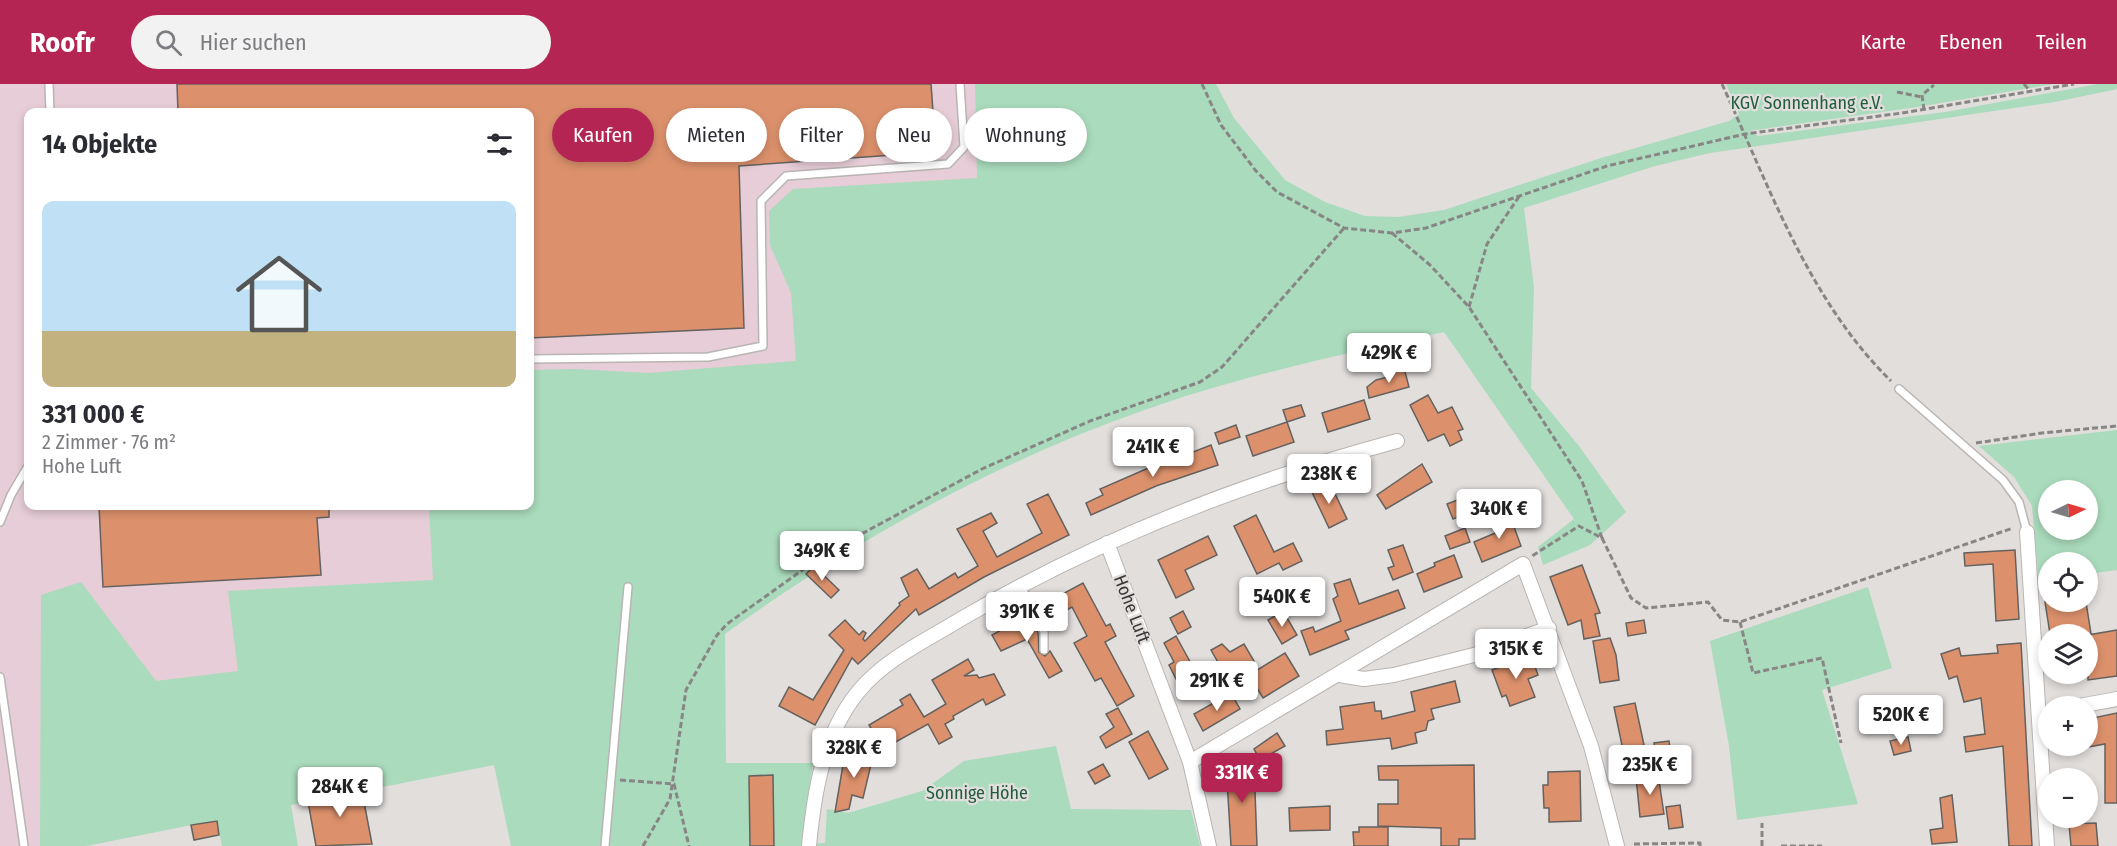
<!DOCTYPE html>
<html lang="de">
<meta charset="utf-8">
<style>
:root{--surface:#fff;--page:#f2f2f3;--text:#2b2b33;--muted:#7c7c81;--line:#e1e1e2;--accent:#b52554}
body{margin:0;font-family:"Fira Sans Condensed",sans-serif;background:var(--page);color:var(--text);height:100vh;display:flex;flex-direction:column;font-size:22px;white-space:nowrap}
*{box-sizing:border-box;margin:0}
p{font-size:20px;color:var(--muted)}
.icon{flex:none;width:33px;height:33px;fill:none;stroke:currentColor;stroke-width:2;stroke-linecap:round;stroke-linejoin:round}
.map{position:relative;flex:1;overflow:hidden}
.drawer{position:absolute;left:24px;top:24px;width:510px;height:402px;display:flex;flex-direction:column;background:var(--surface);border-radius:12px;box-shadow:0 3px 9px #0003}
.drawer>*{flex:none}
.top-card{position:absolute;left:552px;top:24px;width:570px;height:54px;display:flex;gap:12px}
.needle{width:39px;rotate:85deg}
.buttons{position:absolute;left:2038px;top:396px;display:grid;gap:12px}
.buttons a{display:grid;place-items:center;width:60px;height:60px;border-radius:50%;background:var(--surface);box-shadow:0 3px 9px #0003;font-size:30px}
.price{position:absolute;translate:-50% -51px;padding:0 14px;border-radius:6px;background:#fff;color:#222;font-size:20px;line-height:39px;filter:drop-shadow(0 2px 3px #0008)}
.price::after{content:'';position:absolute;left:50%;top:36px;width:18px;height:14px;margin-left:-9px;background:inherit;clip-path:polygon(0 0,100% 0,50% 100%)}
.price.selected{background:var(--accent);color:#fff}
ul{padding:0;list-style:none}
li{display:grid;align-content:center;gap:12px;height:318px;padding:0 18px}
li+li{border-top:2px solid var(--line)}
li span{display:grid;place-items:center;height:186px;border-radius:12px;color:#555}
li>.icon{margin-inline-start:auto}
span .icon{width:108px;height:108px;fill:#fffc;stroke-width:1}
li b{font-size:26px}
h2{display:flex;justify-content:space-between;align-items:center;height:72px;padding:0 18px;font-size:26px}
.chip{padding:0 21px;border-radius:27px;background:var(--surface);box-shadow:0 3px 9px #0003;font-size:21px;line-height:54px}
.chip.selected{background:var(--accent);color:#fff}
header{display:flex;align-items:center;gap:36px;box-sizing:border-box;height:84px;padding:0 30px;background:var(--accent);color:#fff}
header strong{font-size:28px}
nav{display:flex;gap:33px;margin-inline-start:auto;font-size:21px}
.search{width:420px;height:54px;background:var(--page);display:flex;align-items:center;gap:15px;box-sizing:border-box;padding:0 21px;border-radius:33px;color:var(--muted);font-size:22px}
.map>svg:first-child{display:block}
.industrial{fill:#e6cdd7;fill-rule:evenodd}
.green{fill:#aadbbc;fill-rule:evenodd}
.building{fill:#dc916c;stroke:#64615f;stroke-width:1.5}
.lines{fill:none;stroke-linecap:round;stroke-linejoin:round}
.lane-casing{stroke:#b8b5b3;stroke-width:10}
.street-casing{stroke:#b8b5b3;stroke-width:16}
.path{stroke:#888685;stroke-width:3;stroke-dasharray:6 3;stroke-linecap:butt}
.lane{stroke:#fff;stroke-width:7}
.street{stroke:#fff;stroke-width:14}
.labels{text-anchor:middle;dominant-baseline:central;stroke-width:4.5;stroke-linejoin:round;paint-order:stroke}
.park-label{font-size:18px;fill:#235d3e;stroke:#e1dedc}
.street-label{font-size:18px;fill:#3a3838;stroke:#e1dedc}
</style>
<header>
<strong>Roofr</strong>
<div class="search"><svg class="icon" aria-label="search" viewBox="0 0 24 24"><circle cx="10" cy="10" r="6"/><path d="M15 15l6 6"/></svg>Hier suchen</div>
<nav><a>Karte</a><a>Ebenen</a><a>Teilen</a></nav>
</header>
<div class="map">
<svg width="2117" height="762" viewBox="0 0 2117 762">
<rect width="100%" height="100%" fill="#e1dedc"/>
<!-- industrial -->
<path class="industrial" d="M0,0H1194L1295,186L1259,195L402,699L86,762H0ZM28,28H530V422H28Z"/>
<!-- green -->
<g class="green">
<path d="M975,0H1216L1234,34L1285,96L1325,118L1365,132L1398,133L1444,126L1601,74L1729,37L1739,30L1726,0H2054L1917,23L1749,47L1758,52L1945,28L2098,0H2117V5L2055,18L1710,69L1655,82L1524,124L1534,203L1531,304L1579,362L1626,428L1590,461L1543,481L1538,463L1574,435L1444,248C1365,265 1287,282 1209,305C1035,357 872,443 725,550L726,679H813L801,760L825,759L827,725L848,729L922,707L964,677L1056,662L1071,725L1191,726L1200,762H511L494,681L291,721L298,762H222L217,736L86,762H40L41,511L81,498L156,597L238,587L228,507L433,496L429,422H530V286L574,285L648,289L796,277L791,209L770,161L769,127L793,105L977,94Z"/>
<path d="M2117,346V486L2088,490V478H2049V497L2039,498L2032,422L2014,393L1979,362ZM2049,406H2088V446H2049Z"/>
<polygon points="1868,503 1892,584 1822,606 1858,720 1737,736 1729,662 1710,557"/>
</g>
<!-- building -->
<g class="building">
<polygon points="177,0 931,0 936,68 739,82 744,244 530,254 530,28 178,28"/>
<polygon points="1404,284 1409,303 1369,314 1367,303 1376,296 1388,293 1387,288"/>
<polygon points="1428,311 1438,329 1452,323 1463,345 1458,347 1462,356 1450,362 1444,350 1428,357 1410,321"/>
<polygon points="1364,316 1370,335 1328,348 1322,329"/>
<polygon points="1301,321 1305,332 1287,338 1283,326"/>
<polygon points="1287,338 1294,358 1253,372 1246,352"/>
<polygon points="1236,341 1240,353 1219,360 1215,349"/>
<polygon points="1211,361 1218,381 1156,402 1091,431 1086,419 1103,411 1100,405 1153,382 1152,379 1163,374 1165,379"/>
<polygon points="1422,380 1432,398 1386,425 1377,411"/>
<polygon points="1329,397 1347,435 1329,444 1311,406"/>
<polygon points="1048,410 1069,451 984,493 919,531 916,525 858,580 852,574 815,641 779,622 789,603 813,616 844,566 829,551 845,536 859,551 863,547 866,549 863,555 865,557 900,521 899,519 909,512 901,494 917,485 929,505 955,489 958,494 978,482 957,445 991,429 997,439 983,447 997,473 1042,449 1027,420"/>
<polygon points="1463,414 1469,428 1453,435 1447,420"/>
<polygon points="99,422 329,422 329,433 317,434 321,491 103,503"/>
<polygon points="1509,429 1521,462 1482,478 1474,458 1500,447 1495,434"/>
<polygon points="1256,431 1274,468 1293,459 1302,477 1283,486 1279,479 1257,490 1234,442"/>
<polygon points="1465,444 1470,458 1450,465 1445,452"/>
<polygon points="1208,452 1217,471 1185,486 1194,505 1176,514 1158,476"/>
<polygon points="1403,461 1413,488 1393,496 1388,484 1394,482 1388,466"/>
<polygon points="2015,466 2019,535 1996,537 1993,480 1965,482 1964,469"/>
<polygon points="1454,471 1462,493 1424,508 1417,490 1435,482 1434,479"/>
<polygon points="1582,481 1600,529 1595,530 1600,552 1584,555 1581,536 1568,541 1550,493"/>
<polygon points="814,482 839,506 831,514 806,490"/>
<polygon points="1350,495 1359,520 1398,506 1405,524 1345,547 1349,555 1310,571 1301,547 1313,543 1315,548 1341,537 1333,515 1338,512 1334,500"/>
<polygon points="1083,499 1106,542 1110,540 1116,552 1105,558 1134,612 1117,622 1101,594 1095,597 1074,559 1087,552 1072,523 1045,538 1038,523"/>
<polygon points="2045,518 2086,518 2091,550 2050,550"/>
<polygon points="1183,527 1191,543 1178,550 1170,534"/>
<polygon points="1283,527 1297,551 1282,560 1268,536"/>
<polygon points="1029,531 1038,549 1039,568 1045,572 1050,567 1062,587 1049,594 1027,555 1001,567 992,551"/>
<polygon points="1644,536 1646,549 1628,552 1626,539"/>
<polygon points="2117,546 2117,592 2088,596 2088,551"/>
<polygon points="1176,552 1194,585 1176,595 1169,581 1174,578 1164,559"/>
<polygon points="1610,554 1616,571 1619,596 1600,599 1593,557"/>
<polygon points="2021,559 2032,762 2009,762 2003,662 1966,668 1964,653 1985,650 1981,614 1964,618 1957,592 1949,595 1941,570 1959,564 1961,572 1998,569 1997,561"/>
<polygon points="1222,560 1230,568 1244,560 1254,577 1227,594 1211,566"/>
<polygon points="1285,569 1299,592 1263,614 1249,591"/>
<polygon points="1531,571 1538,591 1528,595 1535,613 1510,622 1506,611 1502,613 1492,586"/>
<polygon points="968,575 974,586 964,592 977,591 979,594 994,590 1005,611 986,621 983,615 953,632 954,635 945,640 952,653 939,660 928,640 883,665 869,641 903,621 900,616 910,610 924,633 946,620 932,596"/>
<polygon points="1455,597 1460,618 1431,625 1434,635 1428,637 1426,646 1415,649 1417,659 1392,665 1390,654 1327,661 1326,647 1343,645 1340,623 1374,618 1375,627 1381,627 1382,635 1415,627 1411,608"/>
<polygon points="1231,609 1240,625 1203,647 1194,630"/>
<polygon points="1635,619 1644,661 1623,666 1614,623"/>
<polygon points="1118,624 1132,650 1106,664 1100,653 1114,643 1106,630"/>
<polygon points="2117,629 2117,719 2105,719 2105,660 2088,663 2088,635"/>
<polygon points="1148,647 1168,685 1149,695 1129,658"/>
<polygon points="1277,649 1285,662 1260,676 1254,665"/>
<polygon points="1908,653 1911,667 1894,671 1890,657"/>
<polygon points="1669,657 1673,687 1659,689 1654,659"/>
<polygon points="854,664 868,665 873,672 863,714 852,711 849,725 835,728 843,681 851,683"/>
<polygon points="1103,680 1110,692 1095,700 1088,688"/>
<polygon points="1226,680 1254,680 1257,762 1231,762"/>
<polygon points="1474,681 1475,755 1459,755 1459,762 1441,762 1441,744 1378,742 1378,720 1398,720 1398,696 1379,696 1378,682"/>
<polygon points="1580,687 1581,737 1549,738 1549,724 1544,724 1543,701 1548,701 1548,688"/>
<polygon points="1658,690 1664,730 1640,733 1636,693"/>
<polygon points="773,691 774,762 750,762 749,692"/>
<polygon points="361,702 372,760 316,762 307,712"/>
<polygon points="1952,711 1957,758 1932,760 1930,746 1943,744 1940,714"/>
<polygon points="1680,721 1683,743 1669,745 1666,723"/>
<polygon points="1330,722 1330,746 1290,747 1289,724"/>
<polygon points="217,737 219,751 194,756 191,741"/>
<polygon points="2096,739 2098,762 2071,762 2069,740"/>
<polygon points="1359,743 1388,743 1388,762 1354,762 1353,748 1359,748"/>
</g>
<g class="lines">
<defs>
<g id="lane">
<polyline points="49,0 50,28"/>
<polyline points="530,275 708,273 763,262 761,117 786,92 948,80 964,63 960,0"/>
<polyline points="1899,305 2003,396 2019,418 2027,448"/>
<polyline points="0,438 11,411 28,382"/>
<polyline points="1021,502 1044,548 1044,566"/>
<polyline points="0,593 24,762"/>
<polyline points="605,762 628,503"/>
</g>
<g id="street">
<polyline points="2027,448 2047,762"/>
<polyline points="1107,459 1190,678 1209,762"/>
<polyline points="1339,591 1364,595 1394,591 1474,571 1549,544"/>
<polyline points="2079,622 2117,615"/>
<polyline points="1190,678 1523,480 1591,662 1617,762"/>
<path d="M809,762C814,709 823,651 858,608C885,575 925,557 961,535C1098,455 1244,398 1397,357"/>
</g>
</defs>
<!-- lane casing -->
<use href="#lane" class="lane-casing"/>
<!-- street casing -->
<use href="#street" class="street-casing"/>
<!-- path -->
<g class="path">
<polyline points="1202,0 1221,41 1256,87 1277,108 1344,144 1392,149 1426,144 1607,82 1745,50 1902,29 2074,0"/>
<path d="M1722,0C1769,102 1809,217 1891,297"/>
<polyline points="2024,0 2030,7"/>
<polyline points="1897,8 1922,13"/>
<polyline points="1924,26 1922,11 1934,1"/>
<polyline points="1392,149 1430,181 1469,223 1582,397 1602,454 1579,442 1532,472"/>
<polyline points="1469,223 1487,160 1520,111"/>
<polyline points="1976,359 2042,349 2117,342"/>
<polyline points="1602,454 1631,514 1646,524 1708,518 1722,536 1740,538 2013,444"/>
<polyline points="1740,538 1753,589 1822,574 1841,659"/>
<polyline points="620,696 674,700 689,762"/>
<polyline points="1634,760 1700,759 1700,762"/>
<polyline points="643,762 670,715 686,606 717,551 727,540 826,469 982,385 1090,337 1200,298 1222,283 1344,144"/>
<polyline points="1762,762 1762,739"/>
<polyline points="1781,762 1822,762"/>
</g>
<!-- lane -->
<use href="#lane" class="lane"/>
<!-- street -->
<use href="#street" class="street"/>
</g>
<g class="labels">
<!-- park labels -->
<g class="park-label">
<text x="1807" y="19">KGV Sonnenhang e.V.</text>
<text x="977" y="709">Sonnige Höhe</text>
</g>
<!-- street labels -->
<g class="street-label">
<text transform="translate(1132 525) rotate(69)">Hohe Luft</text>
</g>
</g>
</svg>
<div class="buttons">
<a><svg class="needle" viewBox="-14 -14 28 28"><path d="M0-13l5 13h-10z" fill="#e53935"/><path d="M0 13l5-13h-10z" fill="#7c7c81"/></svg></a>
<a><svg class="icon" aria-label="locate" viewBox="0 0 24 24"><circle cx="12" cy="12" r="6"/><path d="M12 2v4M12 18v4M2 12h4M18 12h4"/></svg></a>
<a><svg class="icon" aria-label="layers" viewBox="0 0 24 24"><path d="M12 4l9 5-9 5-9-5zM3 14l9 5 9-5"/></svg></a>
<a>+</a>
<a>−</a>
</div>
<b class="price" style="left:1389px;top:300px">429K €</b>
<b class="price" style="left:1153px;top:394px">241K €</b>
<b class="price" style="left:1329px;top:421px">238K €</b>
<b class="price" style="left:1499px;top:456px">340K €</b>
<b class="price" style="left:822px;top:498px">349K €</b>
<b class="price" style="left:1282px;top:544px">540K €</b>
<b class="price" style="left:1027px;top:559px">391K €</b>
<b class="price" style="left:1516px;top:596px">315K €</b>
<b class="price" style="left:1217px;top:628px">291K €</b>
<b class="price" style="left:1901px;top:662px">520K €</b>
<b class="price" style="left:854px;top:695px">328K €</b>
<b class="price" style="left:1650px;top:712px">235K €</b>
<b class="price selected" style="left:1242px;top:720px">331K €</b>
<b class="price" style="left:340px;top:734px">284K €</b>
<div class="top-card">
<a class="chip selected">Kaufen</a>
<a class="chip">Mieten</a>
<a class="chip">Filter</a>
<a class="chip">Neu</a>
<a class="chip">Wohnung</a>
</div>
<section class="drawer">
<h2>14 Objekte<svg class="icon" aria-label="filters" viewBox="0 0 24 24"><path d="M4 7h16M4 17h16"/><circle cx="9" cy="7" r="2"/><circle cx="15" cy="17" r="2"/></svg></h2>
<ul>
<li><span style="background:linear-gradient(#bfe0f5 70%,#c2b280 0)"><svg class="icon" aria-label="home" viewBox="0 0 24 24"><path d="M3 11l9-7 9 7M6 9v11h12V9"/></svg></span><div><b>331 000 €</b><p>2 Zimmer · 76 m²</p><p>Hohe Luft</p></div></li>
</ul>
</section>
</div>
